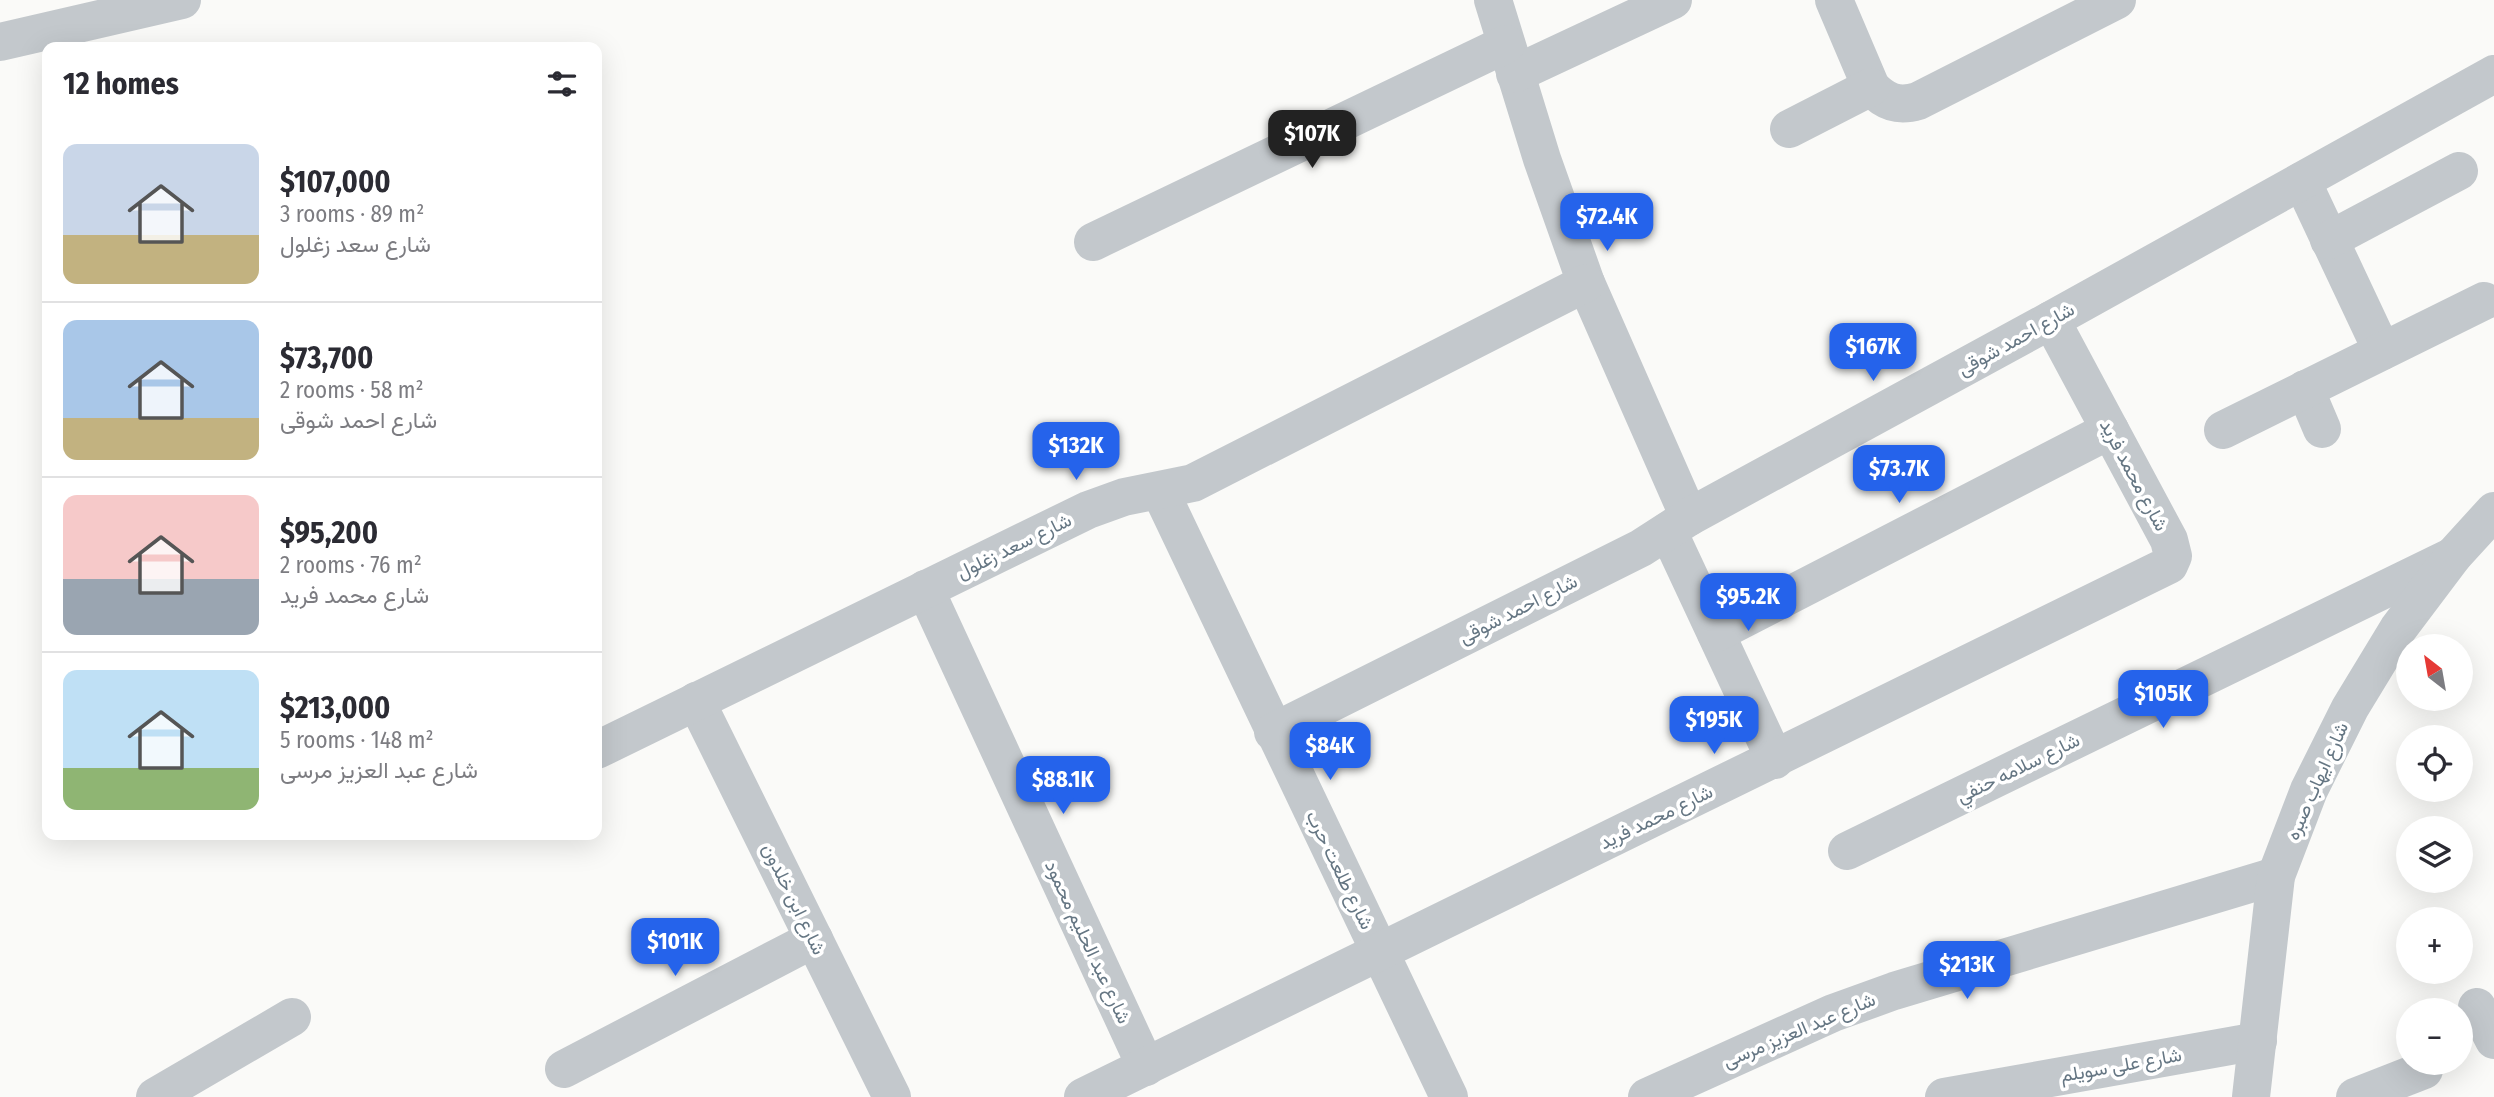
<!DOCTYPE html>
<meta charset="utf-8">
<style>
:root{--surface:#fff;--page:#f7f7f7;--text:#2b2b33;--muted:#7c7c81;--line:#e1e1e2;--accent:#2563eb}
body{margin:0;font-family:"Fira Sans Condensed",Vazirmatn,sans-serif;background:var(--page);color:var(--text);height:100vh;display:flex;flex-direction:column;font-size:26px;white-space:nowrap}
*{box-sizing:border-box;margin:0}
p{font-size:23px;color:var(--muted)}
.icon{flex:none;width:38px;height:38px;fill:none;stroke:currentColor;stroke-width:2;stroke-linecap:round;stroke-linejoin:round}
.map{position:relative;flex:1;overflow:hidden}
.panel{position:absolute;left:42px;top:42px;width:560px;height:798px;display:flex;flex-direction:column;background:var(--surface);border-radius:14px;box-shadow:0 7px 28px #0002}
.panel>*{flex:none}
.needle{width:46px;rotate:329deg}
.fabs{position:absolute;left:2396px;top:634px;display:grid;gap:14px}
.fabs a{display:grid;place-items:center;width:77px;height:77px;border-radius:50%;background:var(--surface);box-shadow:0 7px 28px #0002;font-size:35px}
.price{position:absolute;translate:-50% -60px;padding:0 16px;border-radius:14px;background:var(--accent);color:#fff;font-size:23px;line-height:46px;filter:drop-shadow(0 2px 4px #0008)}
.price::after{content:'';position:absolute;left:50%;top:42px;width:21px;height:16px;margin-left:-10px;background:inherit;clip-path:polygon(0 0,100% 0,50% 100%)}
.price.on{background:#222;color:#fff}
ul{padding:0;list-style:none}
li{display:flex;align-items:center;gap:21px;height:175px;padding:0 21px}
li+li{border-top:2px solid var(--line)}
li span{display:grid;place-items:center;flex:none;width:196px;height:140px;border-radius:14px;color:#555}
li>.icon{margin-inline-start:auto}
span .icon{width:84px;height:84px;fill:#fffc;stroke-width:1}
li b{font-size:30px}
h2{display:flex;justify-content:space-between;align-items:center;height:84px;padding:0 21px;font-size:30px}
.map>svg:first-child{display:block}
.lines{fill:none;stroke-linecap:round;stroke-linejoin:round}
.minor{stroke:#c3c8cc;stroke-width:38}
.labels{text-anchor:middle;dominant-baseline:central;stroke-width:7;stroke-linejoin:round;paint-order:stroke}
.street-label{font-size:19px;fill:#657683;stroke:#fff}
</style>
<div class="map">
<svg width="2494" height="1097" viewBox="0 0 2494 1097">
<rect width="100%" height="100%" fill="#fafaf8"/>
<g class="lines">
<!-- minor -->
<g class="minor">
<polyline points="1493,0 1542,159 1586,283 1689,517"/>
<path d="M1834,0L1871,87C1885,102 1898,107 1918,101L2117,0"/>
<polyline points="0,42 182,0"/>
<polyline points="1515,74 1673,0"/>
<polyline points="1789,129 1871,87"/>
<polyline points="2302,181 2382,351"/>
<polyline points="2329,240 2459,171"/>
<polyline points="1093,242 1506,44"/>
<polyline points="2305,389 2322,429"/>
<polyline points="2223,430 2484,301"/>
<polyline points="1160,491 1449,1097"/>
<polyline points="1668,531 1775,760"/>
<polyline points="925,589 1146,1067"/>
<polyline points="1716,633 2110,430"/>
<polyline points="696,701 892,1097"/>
<polyline points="1273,732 1641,548 1689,517 2051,320 2494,74"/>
<polyline points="597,750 1088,510 1124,497 1193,483 1586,283"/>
<polyline points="1847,851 2453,556"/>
<polyline points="2477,1007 2494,1040"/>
<polyline points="564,1069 814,939"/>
<polyline points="155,1097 292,1017"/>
<polyline points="1083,1097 2169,565 2173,556 2169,540 2051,320"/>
<polyline points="1647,1097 1833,1013 1894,991 2276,876"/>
<polyline points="1944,1097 2258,1041"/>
<polyline points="2251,1097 2276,876 2309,790 2350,708 2398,629 2453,556 2494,511"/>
<polyline points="2355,1097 2424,1070"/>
</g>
</g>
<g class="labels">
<!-- street labels -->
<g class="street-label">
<text transform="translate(2016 339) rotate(-29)">شارع احمد شوقى</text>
<text transform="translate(2134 475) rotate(62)">شارع محمد فريد</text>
<text transform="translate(1014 546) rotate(-26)">شارع سعد زغلول</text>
<text transform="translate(1518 609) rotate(-27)">شارع احمد شوقى</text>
<text transform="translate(2018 768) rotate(-26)">شارع سلامه حنفي</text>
<text transform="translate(2317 781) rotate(-66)">شارع ايهاب صبره</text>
<text transform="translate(1656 817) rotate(-26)">شارع محمد فريد</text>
<text transform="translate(1340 870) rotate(64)">شارع طلعت حرب</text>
<text transform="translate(794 899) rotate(64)">شارع ابن خلدون</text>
<text transform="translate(1088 942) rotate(65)">شارع عبد الحليم محمود</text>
<text transform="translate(1799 1030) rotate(-23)">شارع عبد العزيز مرسى</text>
<text transform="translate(2121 1065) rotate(-10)">شارع على سويلم</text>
</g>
</g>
</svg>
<div class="fabs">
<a><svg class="needle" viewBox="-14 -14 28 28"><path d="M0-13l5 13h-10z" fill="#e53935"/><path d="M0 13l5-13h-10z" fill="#7c7c81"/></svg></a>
<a><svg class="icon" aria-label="locate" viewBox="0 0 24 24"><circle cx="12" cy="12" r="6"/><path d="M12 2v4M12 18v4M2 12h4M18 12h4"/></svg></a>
<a><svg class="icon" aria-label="layers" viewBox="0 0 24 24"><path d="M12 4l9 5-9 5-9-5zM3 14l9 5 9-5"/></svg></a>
<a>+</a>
<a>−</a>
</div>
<b class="price on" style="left:1312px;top:170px">$107K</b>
<b class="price" style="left:1607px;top:253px">$72.4K</b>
<b class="price" style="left:1873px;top:383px">$167K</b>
<b class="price" style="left:1076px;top:482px">$132K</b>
<b class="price" style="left:1899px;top:505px">$73.7K</b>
<b class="price" style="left:1748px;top:633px">$95.2K</b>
<b class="price" style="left:2163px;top:730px">$105K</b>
<b class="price" style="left:1714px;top:756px">$195K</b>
<b class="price" style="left:1330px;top:782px">$84K</b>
<b class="price" style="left:1063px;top:816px">$88.1K</b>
<b class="price" style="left:675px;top:978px">$101K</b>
<b class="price" style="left:1967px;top:1001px">$213K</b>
<section class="panel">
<h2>12 homes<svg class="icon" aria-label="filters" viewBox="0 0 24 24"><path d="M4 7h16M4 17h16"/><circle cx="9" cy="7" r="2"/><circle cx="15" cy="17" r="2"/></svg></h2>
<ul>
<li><span style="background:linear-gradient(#c9d6e8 65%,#c2b280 0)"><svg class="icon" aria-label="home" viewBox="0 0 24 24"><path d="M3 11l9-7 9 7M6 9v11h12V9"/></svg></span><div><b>$107,000</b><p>3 rooms · 89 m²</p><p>شارع سعد زغلول</p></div></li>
<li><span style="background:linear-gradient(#a9c7e8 70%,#c2b280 0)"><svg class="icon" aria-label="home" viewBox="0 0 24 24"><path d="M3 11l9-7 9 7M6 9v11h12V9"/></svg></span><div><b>$73,700</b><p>2 rooms · 58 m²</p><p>شارع احمد شوقى</p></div></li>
<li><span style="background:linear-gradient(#f6c9c9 60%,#9aa5b1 0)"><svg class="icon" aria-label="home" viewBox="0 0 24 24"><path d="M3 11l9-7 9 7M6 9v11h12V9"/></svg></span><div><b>$95,200</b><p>2 rooms · 76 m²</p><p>شارع محمد فريد</p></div></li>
<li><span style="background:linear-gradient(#bfe0f5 70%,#8fb573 0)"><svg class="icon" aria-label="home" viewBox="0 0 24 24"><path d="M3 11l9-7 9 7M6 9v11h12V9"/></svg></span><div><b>$213,000</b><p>5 rooms · 148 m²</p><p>شارع عبد العزيز مرسى</p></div></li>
</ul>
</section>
</div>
